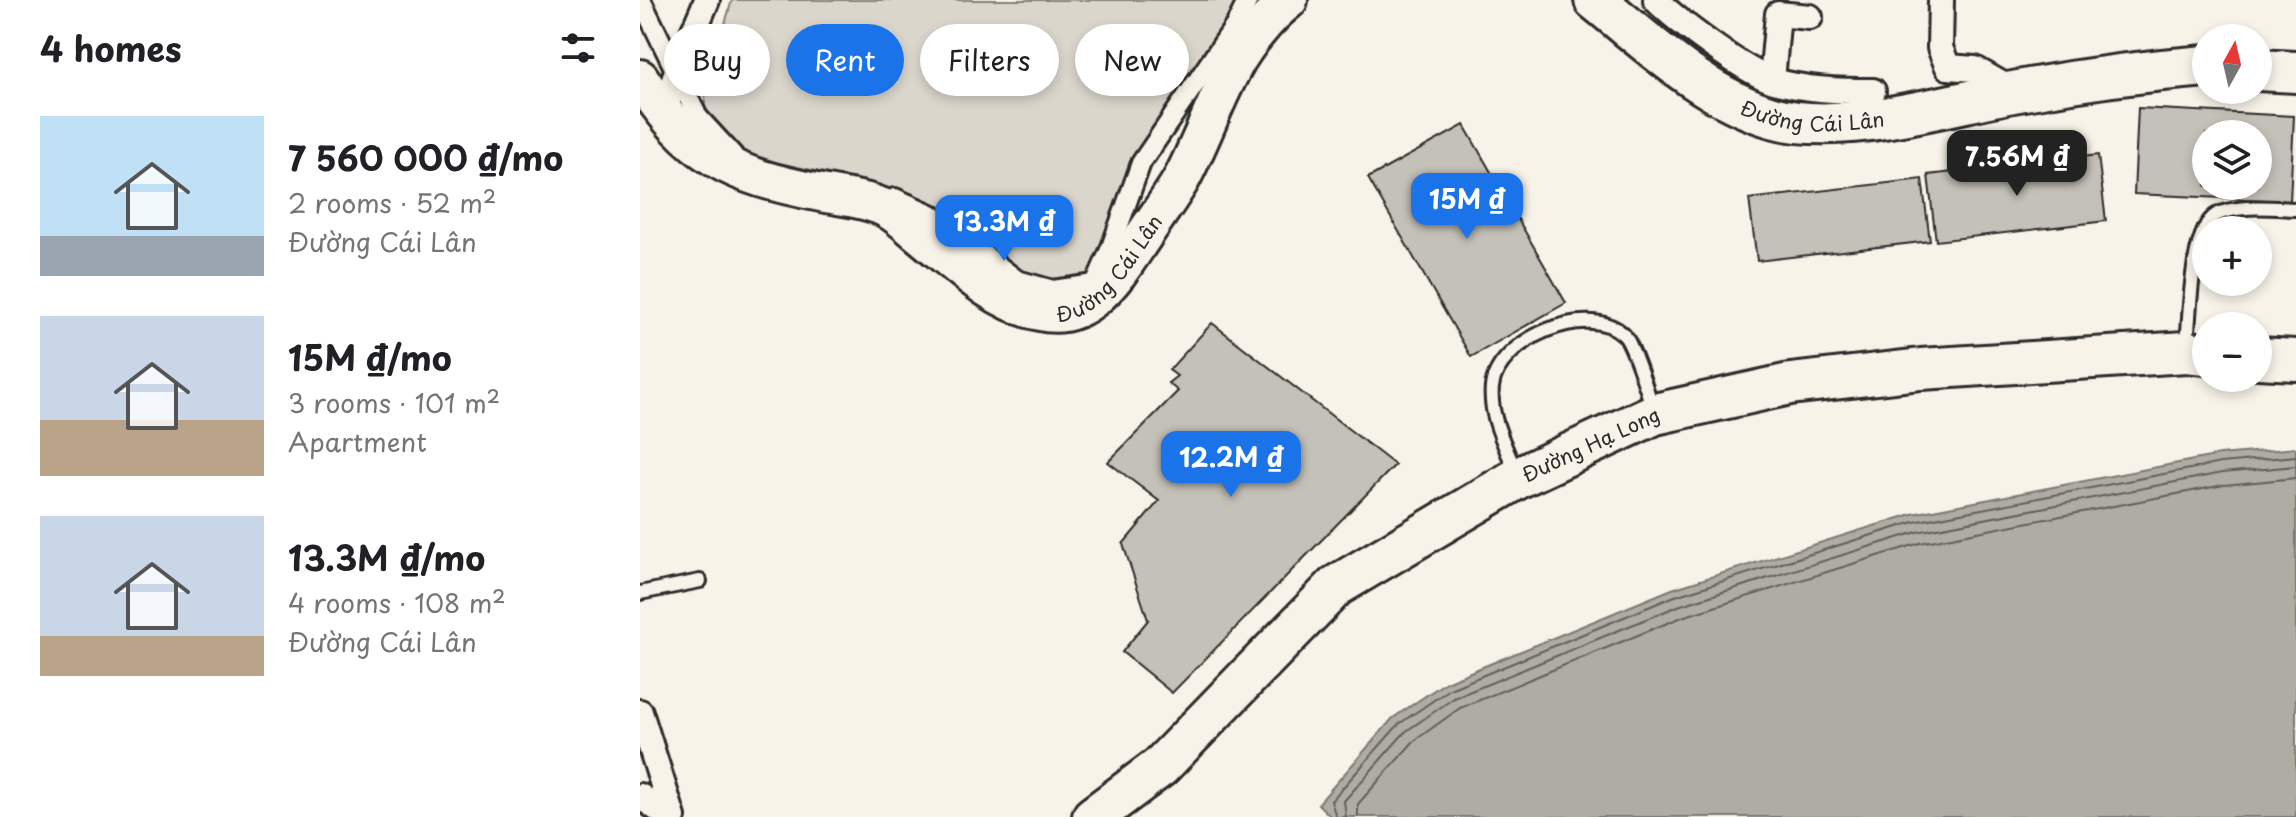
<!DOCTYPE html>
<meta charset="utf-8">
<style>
:root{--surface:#fff;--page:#f6f6f6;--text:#202124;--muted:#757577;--accent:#1a73e8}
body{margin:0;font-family:"Playpen Sans",sans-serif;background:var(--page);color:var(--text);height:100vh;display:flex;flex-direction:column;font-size:30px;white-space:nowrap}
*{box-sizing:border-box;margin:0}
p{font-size:26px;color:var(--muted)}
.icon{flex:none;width:44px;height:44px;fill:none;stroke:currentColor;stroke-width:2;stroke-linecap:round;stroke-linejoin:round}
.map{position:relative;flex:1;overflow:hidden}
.drawer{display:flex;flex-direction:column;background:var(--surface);width:640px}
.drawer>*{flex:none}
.guide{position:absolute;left:24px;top:24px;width:760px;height:72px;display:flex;gap:16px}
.needle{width:52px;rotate:8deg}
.controls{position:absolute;left:1552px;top:24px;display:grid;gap:16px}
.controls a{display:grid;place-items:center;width:80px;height:80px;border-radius:50%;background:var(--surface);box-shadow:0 4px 12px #0003;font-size:40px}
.price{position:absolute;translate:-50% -68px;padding:0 18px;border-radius:16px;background:var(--accent);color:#fff;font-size:26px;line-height:52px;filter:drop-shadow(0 2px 4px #0008)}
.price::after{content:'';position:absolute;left:50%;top:48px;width:24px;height:18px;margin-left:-12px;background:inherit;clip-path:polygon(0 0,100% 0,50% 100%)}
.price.current{background:#222;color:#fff}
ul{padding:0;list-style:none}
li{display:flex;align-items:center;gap:24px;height:200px;padding:0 40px}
li span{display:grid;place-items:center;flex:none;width:224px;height:160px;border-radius:0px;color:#555}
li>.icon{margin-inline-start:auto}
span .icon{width:96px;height:96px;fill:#fffc;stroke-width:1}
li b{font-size:34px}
h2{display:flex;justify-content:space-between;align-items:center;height:96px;padding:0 40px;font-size:34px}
.chip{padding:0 28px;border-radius:36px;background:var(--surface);box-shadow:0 4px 12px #0003;font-size:28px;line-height:72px}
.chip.current{background:var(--accent);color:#fff}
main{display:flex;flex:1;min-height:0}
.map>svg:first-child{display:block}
.green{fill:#dad6cc;stroke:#82807c;stroke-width:2}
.water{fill:#afaca4;stroke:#7a7874;stroke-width:2}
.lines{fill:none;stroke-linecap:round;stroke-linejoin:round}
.shore{stroke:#605f5b;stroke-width:2}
.building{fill:#c4c1b9;stroke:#2b2b2b;stroke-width:2;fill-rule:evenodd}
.service-casing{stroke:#2b2b2b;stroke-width:18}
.pedestrian-casing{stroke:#2b2b2b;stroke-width:24}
.minor-casing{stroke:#2b2b2b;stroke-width:30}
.secondary-casing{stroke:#2b2b2b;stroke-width:42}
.primary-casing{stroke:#2b2b2b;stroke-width:46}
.service{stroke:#f7f3e8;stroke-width:12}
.pedestrian{stroke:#f7f3e8;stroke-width:18}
.minor{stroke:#f7f3e8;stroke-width:24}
.secondary{stroke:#f7f3e8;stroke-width:36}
.primary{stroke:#f7f3e8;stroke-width:40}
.labels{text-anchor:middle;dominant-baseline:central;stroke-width:6;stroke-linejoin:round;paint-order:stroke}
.street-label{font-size:20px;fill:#2b2b2b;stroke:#f7f3e8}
</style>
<main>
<section class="drawer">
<h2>4 homes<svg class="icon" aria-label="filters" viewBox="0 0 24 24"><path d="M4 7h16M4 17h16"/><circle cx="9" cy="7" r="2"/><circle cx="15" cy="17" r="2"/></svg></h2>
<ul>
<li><span style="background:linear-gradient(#bfe0f5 75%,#9aa5b1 0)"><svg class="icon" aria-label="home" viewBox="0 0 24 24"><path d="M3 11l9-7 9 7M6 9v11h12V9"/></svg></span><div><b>7 560 000 ₫/mo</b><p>2 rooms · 52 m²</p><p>Đường Cái Lân</p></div></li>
<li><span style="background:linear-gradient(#c9d6e8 65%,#b9a48a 0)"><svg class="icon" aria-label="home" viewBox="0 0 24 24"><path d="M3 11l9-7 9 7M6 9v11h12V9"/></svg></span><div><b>15M ₫/mo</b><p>3 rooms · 101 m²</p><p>Apartment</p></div></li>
<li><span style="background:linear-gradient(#c9d6e8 75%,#b9a48a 0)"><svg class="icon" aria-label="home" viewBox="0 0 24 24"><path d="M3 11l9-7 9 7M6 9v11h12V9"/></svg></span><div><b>13.3M ₫/mo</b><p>4 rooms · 108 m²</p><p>Đường Cái Lân</p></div></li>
</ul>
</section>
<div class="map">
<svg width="1656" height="817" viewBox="0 0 1656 817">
<rect width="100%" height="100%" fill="#f7f3e8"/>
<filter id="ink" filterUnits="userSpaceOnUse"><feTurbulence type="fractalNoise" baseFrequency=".0125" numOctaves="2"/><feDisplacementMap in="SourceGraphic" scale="16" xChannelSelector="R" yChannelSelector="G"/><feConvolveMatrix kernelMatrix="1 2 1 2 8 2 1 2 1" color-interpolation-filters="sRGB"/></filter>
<g filter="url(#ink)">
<!-- green -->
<polygon class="green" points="92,0 601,0 493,157 466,248 453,279 415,285 382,277 291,208 241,185 101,155 64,115 66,88"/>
<!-- water -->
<polygon class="water" points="1656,448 1656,817 691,817 678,804 753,718 806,682 1032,589 1272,514 1580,455"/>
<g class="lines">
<!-- shore -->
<g class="shore">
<polyline points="696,817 691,801 759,724 810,689 1035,596 1274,522 1581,463 1656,456"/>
<polyline points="706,817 704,801 765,732 814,698 1038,606 1277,532 1582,473 1656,466"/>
<polyline points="718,817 718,804 774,741 820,708 1042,617 1280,543 1584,485 1656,478"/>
</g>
</g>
<!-- building -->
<g class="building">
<path d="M1498,108L1654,116L1650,201L1494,194ZM1566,134H1618V186H1566Z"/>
<polygon points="824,125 926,303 831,357 728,178"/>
<polygon points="1458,155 1466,221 1296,241 1288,175"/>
<polygon points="1282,179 1290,241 1117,261 1109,199"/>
<polygon points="572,323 755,465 532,693 482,652 508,620 483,544 519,501 468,462 538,391 528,383 537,376 529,370"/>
</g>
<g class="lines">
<defs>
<g id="service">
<path d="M1547,345C1550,316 1550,231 1576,215C1597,204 1633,208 1656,209"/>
<path d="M877,475C866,447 849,417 852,387C857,340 949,300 984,335C993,344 1008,394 1013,409"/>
<polyline points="0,593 60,581"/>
</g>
<g id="pedestrian">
<polyline points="1,0 58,117 93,155"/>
<polyline points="255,198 291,214 377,280 413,290 455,284 470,250 501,163 596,24 608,0"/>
</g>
<g id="minor">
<path d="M1016,0C1038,22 1105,72 1134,81C1166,90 1200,91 1233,91"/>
<polyline points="1301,0 1300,48 1308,67 1335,69 1375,92"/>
<polyline points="1132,80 1138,14 1170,17"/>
<polyline points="24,115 37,70 67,0"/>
<polyline points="0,712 33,817"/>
<polyline points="0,796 29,817"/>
</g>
<g id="secondary">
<path id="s1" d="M0,78C51,157 89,175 181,193C200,197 221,198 240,206C254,211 267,224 279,234C315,263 353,302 400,312C449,324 478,274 501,240C514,220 529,200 541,180C562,141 576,97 598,59C612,37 629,16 649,0"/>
</g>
<g id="primary">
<path id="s2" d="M955,0C1010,44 1064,97 1132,117C1200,137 1303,105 1373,92C1437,80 1501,71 1566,66"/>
<polyline points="1618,70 1656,72"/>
<polyline points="1618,358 1656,360"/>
<path id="s3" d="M453,817L520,767L696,586L878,478L1015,414L1150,384L1281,369L1546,352L1566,354"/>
</g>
</defs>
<!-- service casing -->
<use href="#service" class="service-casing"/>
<!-- pedestrian casing -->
<use href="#pedestrian" class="pedestrian-casing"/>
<!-- minor casing -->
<use href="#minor" class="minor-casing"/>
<!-- secondary casing -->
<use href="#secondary" class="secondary-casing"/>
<!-- primary casing -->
<use href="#primary" class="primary-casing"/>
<!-- service -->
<use href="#service" class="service"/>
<!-- pedestrian -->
<use href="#pedestrian" class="pedestrian"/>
<!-- minor -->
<use href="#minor" class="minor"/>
<!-- secondary -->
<use href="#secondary" class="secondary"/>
<!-- primary -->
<use href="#primary" class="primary"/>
</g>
</g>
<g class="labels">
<!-- street labels -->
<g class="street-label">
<text stroke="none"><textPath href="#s2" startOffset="254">Đường Cái Lân</textPath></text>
<text stroke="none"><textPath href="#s1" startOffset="566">Đường Cái Lân</textPath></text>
<text stroke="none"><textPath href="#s3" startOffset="628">Đường Hạ Long</textPath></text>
</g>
</g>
</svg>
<div class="controls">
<a><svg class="needle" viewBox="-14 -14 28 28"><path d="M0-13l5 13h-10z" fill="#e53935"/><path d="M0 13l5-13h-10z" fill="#757577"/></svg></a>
<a><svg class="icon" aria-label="layers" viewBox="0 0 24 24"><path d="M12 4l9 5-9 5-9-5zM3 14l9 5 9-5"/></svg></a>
<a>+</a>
<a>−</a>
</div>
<b class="price current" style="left:1377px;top:198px">7.56M ₫</b>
<b class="price" style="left:827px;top:241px">15M ₫</b>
<b class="price" style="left:364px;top:263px">13.3M ₫</b>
<b class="price" style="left:591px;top:499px">12.2M ₫</b>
<div class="guide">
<a class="chip">Buy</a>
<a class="chip current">Rent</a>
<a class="chip">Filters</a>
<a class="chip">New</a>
</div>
</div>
</main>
